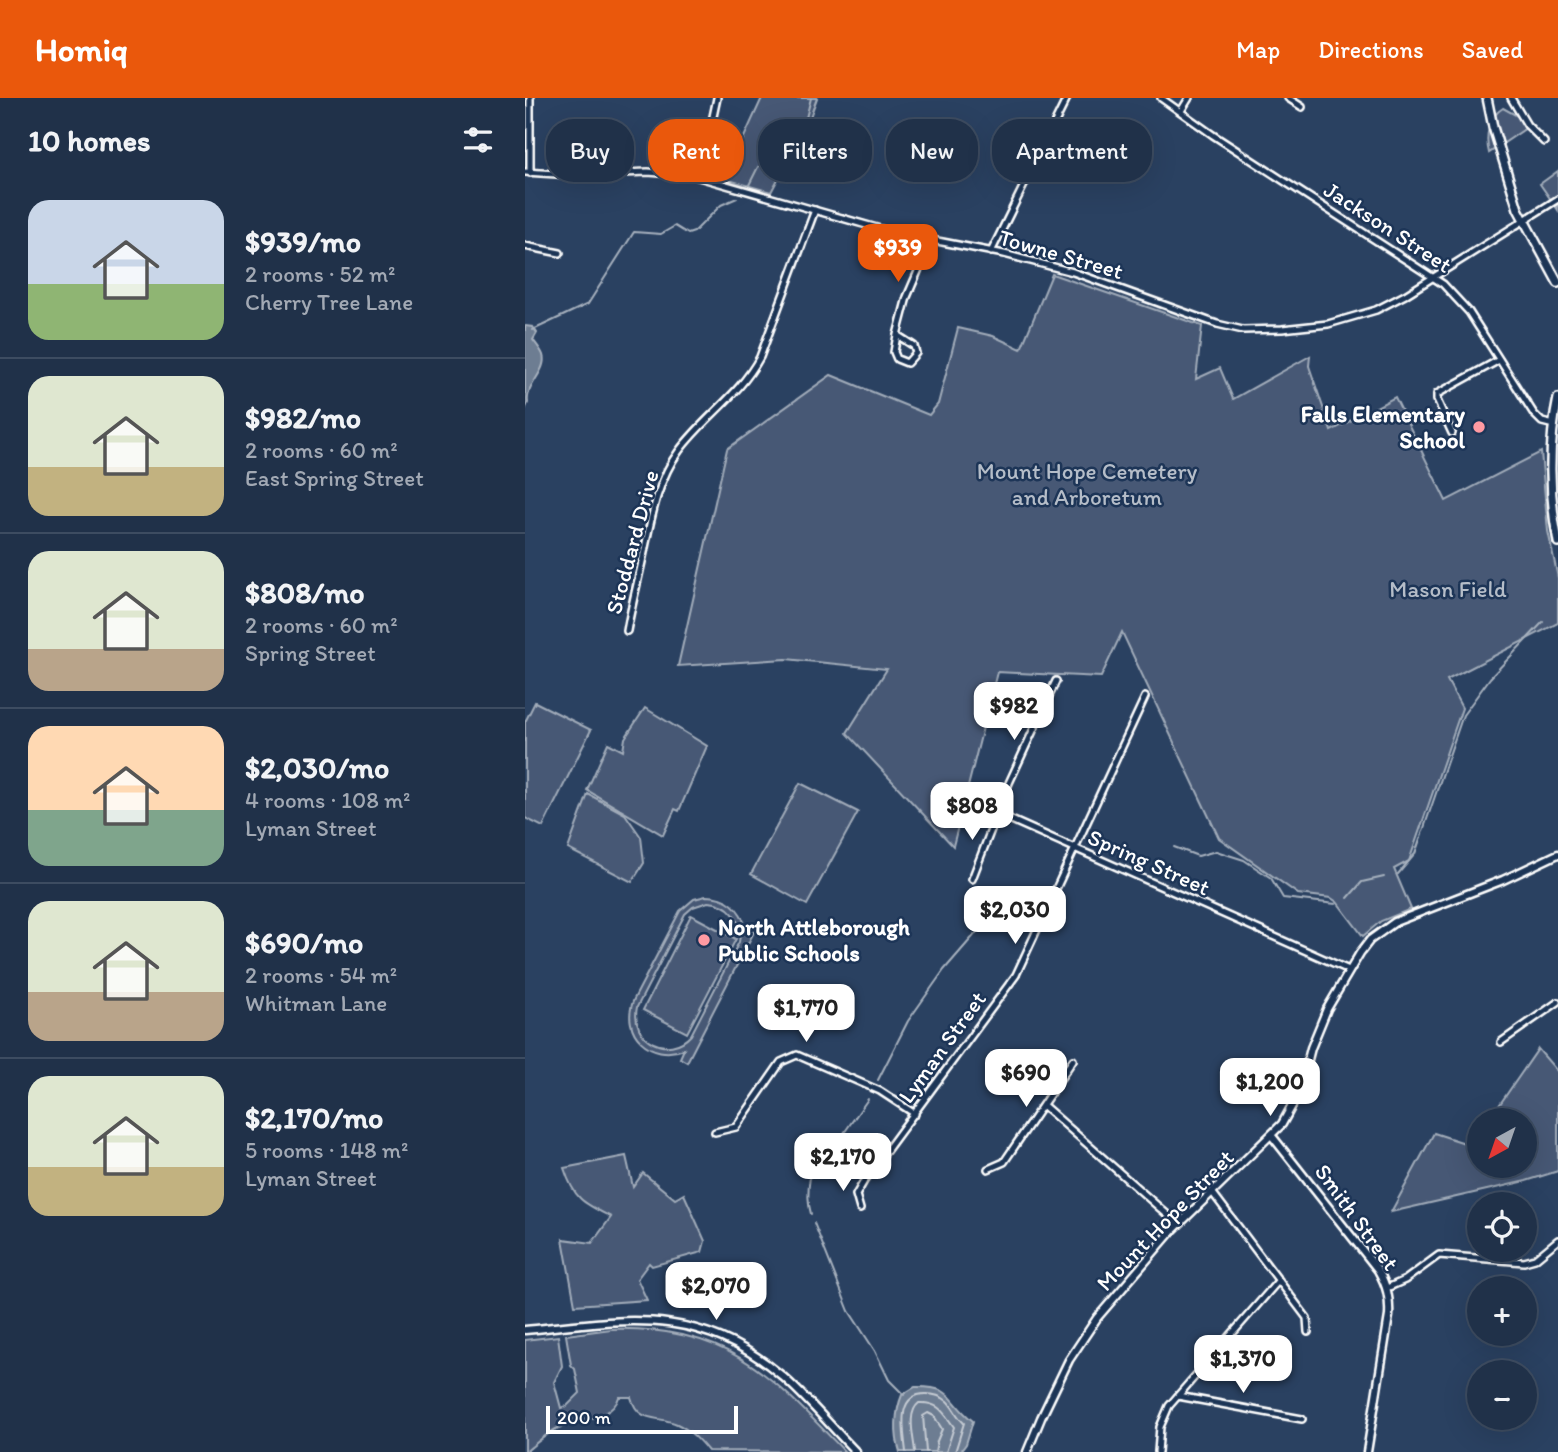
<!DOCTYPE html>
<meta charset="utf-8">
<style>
:root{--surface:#203149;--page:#283950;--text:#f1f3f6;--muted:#a2a9b4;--line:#3d4c61;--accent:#ea580c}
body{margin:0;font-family:Itim,sans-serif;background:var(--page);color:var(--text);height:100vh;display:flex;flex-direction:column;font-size:26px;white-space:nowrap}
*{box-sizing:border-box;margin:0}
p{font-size:23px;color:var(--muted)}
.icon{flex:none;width:38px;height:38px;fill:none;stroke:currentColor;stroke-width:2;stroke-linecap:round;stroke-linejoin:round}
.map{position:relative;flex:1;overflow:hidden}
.details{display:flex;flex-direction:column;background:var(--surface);width:525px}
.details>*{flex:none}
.top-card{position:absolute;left:21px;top:21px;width:665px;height:63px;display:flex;gap:14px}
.needle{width:46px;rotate:220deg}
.fabs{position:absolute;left:942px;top:1010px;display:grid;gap:14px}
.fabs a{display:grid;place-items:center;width:70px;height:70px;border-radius:50%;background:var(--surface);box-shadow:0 7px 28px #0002,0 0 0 2px var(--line);font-size:35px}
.scale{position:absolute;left:21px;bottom:18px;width:192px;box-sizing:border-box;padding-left:7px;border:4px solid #fff;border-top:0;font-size:19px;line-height:24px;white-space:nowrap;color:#fff;-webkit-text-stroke:5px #1d3557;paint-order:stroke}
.price{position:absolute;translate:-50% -60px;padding:0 16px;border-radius:14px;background:#fff;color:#222;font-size:23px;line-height:46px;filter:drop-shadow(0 2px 4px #0008)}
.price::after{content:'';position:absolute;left:50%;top:42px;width:21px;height:16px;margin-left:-10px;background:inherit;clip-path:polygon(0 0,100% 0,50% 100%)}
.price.current{background:var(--accent);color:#fff}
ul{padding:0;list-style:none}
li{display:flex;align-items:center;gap:21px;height:175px;padding:0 28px}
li+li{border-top:2px solid var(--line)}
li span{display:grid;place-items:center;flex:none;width:196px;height:140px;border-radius:21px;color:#555}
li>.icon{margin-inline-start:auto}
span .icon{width:84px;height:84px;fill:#fffc;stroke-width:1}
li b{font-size:30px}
h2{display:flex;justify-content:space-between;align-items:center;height:84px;padding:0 28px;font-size:30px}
.pill{padding:0 24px;border-radius:28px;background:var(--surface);box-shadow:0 7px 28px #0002,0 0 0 2px var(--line);font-size:24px;line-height:63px}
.pill.current{background:var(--accent);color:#fff}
header{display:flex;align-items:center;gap:42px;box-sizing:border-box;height:98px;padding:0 35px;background:var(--accent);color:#fff}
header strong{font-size:33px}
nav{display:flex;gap:38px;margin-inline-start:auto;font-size:24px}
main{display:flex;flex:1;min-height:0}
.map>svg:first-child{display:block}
.green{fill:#465975;stroke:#a2acba;stroke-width:2;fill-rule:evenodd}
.water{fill:#6d7d92;stroke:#a7b1be;stroke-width:2}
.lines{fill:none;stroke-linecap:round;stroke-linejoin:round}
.shore{stroke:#c5cbd3;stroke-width:2}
.stream{stroke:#a7b1be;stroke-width:2}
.minor-casing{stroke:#fff;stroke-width:10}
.tertiary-casing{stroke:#fff;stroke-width:11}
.secondary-casing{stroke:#fff;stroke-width:12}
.minor{stroke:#1d3557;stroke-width:5}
.tertiary{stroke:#1d3557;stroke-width:6}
.secondary{stroke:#1d3557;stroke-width:7}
.poi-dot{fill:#ff9aa2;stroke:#1d3557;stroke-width:2.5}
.labels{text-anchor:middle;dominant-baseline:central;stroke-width:5;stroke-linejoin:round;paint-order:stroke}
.street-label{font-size:23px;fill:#fff;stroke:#1d3557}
.poi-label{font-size:23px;font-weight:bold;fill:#fff;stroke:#1d3557;text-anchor:end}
.park-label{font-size:23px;fill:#b5bdc8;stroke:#1d3557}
</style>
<header>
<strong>Homiq</strong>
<nav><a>Map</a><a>Directions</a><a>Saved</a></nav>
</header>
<main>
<section class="details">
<h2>10 homes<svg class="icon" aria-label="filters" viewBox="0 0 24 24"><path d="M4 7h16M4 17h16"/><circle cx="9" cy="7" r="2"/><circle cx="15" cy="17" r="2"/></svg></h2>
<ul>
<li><span style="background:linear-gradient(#c9d6e8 60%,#8fb573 0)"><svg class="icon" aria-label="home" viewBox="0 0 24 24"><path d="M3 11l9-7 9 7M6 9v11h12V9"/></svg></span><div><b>$939/mo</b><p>2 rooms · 52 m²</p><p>Cherry Tree Lane</p></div></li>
<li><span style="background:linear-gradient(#dfe7d0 65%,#c2b280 0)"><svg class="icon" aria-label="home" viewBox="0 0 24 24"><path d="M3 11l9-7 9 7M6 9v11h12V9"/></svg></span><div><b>$982/mo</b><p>2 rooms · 60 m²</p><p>East Spring Street</p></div></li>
<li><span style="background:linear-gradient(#dfe7d0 70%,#b9a48a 0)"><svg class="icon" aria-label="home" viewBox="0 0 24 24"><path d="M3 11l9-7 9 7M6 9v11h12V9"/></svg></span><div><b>$808/mo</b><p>2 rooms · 60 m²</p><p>Spring Street</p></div></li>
<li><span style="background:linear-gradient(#ffd9b3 60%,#7fa58c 0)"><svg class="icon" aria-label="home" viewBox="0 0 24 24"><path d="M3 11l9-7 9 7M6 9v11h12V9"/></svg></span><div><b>$2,030/mo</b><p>4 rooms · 108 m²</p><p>Lyman Street</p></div></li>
<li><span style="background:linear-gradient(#dfe7d0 65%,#b9a48a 0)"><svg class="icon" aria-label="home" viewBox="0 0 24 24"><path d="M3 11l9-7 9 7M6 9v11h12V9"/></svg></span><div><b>$690/mo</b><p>2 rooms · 54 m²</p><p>Whitman Lane</p></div></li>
<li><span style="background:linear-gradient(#dfe7d0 65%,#c2b280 0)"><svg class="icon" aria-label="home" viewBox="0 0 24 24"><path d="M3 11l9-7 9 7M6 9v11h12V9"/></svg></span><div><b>$2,170/mo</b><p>5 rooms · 148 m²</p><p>Lyman Street</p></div></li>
</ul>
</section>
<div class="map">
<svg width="1033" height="1354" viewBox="0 0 1033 1354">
<rect width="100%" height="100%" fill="#2a4161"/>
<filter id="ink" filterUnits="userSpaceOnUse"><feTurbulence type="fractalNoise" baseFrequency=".0143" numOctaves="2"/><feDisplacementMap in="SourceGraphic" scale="14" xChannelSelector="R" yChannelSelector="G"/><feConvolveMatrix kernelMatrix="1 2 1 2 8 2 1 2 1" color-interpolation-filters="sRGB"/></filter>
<g filter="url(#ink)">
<!-- green -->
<g class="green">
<polygon points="237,0 292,0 282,27 246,94 193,79 206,68"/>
<path d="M978,10L1007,26L964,55C960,39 963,19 978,10Z"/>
<polygon points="1033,73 1033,112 1015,86"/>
<polygon points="527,176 677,228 671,281 695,270 708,301 785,258 784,268 806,333 870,299 921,403 1016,354 1023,433 1033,480 1033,525 922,582 937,610 884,763 869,771 886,811 856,823 838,838 812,804 806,800 773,796 694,740 597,534 576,579 472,574 428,748 322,635 362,571 261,561 153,568 202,351 306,277 404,317 413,306 433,230 468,238 496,251"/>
<polygon points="10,604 66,632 18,729 0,720 0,624"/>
<polygon points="120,610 182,648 154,713 150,711 138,737 62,692 83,645 98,653 100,640"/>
<polygon points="275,685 333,714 282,807 226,776"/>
<polygon points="63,696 100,716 116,739 119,765 107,784 43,751"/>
<path d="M181,798C202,798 216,810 221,830L229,834L162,964L155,960L159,951C126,964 94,935 109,901L155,813L169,801ZM183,804C205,805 218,822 214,844L166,937C143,962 105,942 112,909L160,816L168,809Z"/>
<polygon points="166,817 211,841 162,935 118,912"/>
<polygon points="1013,951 1033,974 1033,1073 1001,1083 866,1114 909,1035 946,1047 954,1037 954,1068 999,1068 999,1022 964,1022"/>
<path d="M101,1058L108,1089L118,1075L150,1101L159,1096L180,1143L177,1154L127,1168L124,1165L112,1181L122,1202L50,1207L38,1141L67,1145L86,1119C58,1105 49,1101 39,1070Z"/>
<path d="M86,1231C203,1228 245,1276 320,1354L183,1353C174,1342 165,1332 152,1326C132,1317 113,1326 106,1299H94C88,1322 50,1322 31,1331C20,1337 9,1347 0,1354V1242L33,1238L37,1268L29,1284L36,1310L42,1308L55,1295L50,1271L46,1267L41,1237Z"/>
</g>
<!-- water -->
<g class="water">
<path d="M0,228L8,229L12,235L8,242C11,246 16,252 18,257C23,273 0,287 3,305L0,312Z"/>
<path d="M390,1289C430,1288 422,1303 448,1323L441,1346L435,1354H375C369,1336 370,1314 377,1297Z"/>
</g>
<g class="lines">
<!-- shore -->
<g class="shore">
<path d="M381,1354C379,1333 370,1296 401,1296C409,1296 416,1298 422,1303C429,1310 432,1319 439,1325L430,1354"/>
<path d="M390,1354C389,1340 381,1315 394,1305C414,1304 418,1314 429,1329L421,1354"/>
<polyline points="401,1354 398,1318 403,1315 409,1318 417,1331 412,1343 410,1354"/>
</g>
<!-- stream -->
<g class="stream">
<polyline points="224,87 233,69 266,47 278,32 286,0"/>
<polyline points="8,232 63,206 109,134 136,136 150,128 163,136 169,134 196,107 212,100"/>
<polyline points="649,749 673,758 691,753 719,762 746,780 758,800 811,806"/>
<polyline points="873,776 890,756 938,617 965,580 1018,524"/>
<polyline points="823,800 837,784 859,779"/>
<polyline points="353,982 383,923 419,872 484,797"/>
<path d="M286,1116C279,1092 287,1066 296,1044L314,1042L343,1001"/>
<polyline points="289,1125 324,1213 350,1253 364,1282 379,1297"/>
</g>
<defs>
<g id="minor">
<polyline points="636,0 688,37 918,186 944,214 1009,316 1017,324 1029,327"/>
<polyline points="763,0 777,9"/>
<polyline points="986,0 1002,27 1019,44"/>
<polyline points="656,13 664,0"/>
<polyline points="0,74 47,77 123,74 170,78 366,134 479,156 548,174 692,226 718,232 757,231 803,226 851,212 880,197 1033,101"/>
<polyline points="5,75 5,0"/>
<polyline points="175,79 192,0"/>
<polyline points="0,148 35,155"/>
<polyline points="466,154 542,0"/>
<polyline points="372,237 369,254 372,261 382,265 391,255 389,248 372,237 382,199 400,157 404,141"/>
<polyline points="927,335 912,302 912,296 974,262"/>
<path d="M102,533C106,510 112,487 117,464C125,427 131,384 154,353C180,318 214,298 235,259L290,112"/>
<polyline points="473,716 824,872"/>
<polyline points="447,781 484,685 531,583"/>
<polyline points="976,944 1033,904"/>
<polyline points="519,1008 653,1126"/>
<polyline points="190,1034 211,1029 256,964 272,957 355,993 390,1016"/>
<polyline points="463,1071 479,1064 548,962"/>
<polyline points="687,1094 782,1220 783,1234"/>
<polyline points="335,1111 331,1097 339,1083 491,877 620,599"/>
<polyline points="862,1190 880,1182 914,1157 999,1164 1010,1161 1033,1142"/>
<polyline points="653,1298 777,1321"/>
<polyline points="633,1354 635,1329 644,1308 754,1182"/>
</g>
<g id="tertiary">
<path d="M747,1038L853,1172C862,1188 865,1200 864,1218L842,1354"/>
<path d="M0,1232C99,1222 172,1206 256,1277C283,1300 306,1329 331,1354"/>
<polyline points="502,1354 516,1320 544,1262 572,1220 645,1135 757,1026 775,993 786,950 802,911 835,855 845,842 870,824 978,782 1033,756"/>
</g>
<g id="secondary">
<polyline points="962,0 968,29 993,111 1033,185"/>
<path d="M1033,300C1023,346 1024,398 1033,444"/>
</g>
</defs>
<!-- minor casing -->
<use href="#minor" class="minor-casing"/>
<!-- tertiary casing -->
<use href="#tertiary" class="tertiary-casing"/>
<!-- secondary casing -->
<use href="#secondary" class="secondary-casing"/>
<!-- minor -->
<use href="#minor" class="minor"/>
<!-- tertiary -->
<use href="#tertiary" class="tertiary"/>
<!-- secondary -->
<use href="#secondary" class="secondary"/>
</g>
</g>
<!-- markers -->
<g class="poi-dot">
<circle cx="954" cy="329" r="7"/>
<circle cx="179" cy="842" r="7"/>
</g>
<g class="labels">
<!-- street labels -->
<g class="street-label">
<text transform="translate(863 129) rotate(33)">Jackson Street</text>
<text transform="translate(536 156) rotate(16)">Towne Street</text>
<text transform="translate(107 444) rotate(-75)">Stoddard Drive</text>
<text transform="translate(624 764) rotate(24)">Spring Street</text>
<text transform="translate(417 949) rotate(-54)">Lyman Street</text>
<text transform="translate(832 1119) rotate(54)">Smith Street</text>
<text transform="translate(640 1122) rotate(-46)">Mount Hope Street</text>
</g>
<!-- poi labels -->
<g class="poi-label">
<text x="940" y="316">Falls Elementary<tspan x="940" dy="26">School</tspan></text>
<text x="193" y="829" text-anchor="start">North Attleborough<tspan x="193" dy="26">Public Schools</tspan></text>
</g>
<!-- park labels -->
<g class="park-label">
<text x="562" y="373">Mount Hope Cemetery<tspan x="562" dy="26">and Arboretum</tspan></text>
<text x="923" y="491">Mason Field</text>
</g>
</g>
</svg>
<div class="fabs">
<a><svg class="needle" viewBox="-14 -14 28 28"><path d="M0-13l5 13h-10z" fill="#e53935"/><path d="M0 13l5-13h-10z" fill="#a2a9b4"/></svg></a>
<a><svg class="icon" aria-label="locate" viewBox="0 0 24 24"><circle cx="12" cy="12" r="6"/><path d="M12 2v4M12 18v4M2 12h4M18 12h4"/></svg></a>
<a>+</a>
<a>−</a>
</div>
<div class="scale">200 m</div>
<b class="price current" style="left:373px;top:186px">$939</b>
<b class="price" style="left:489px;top:644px">$982</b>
<b class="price" style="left:447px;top:744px">$808</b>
<b class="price" style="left:490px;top:848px">$2,030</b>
<b class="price" style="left:281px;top:946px">$1,770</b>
<b class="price" style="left:501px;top:1011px">$690</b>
<b class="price" style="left:745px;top:1020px">$1,200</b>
<b class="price" style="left:318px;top:1095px">$2,170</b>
<b class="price" style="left:191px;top:1224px">$2,070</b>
<b class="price" style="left:718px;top:1297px">$1,370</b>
<div class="top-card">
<a class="pill">Buy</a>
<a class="pill current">Rent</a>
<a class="pill">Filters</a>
<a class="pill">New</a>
<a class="pill">Apartment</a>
</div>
</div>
</main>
